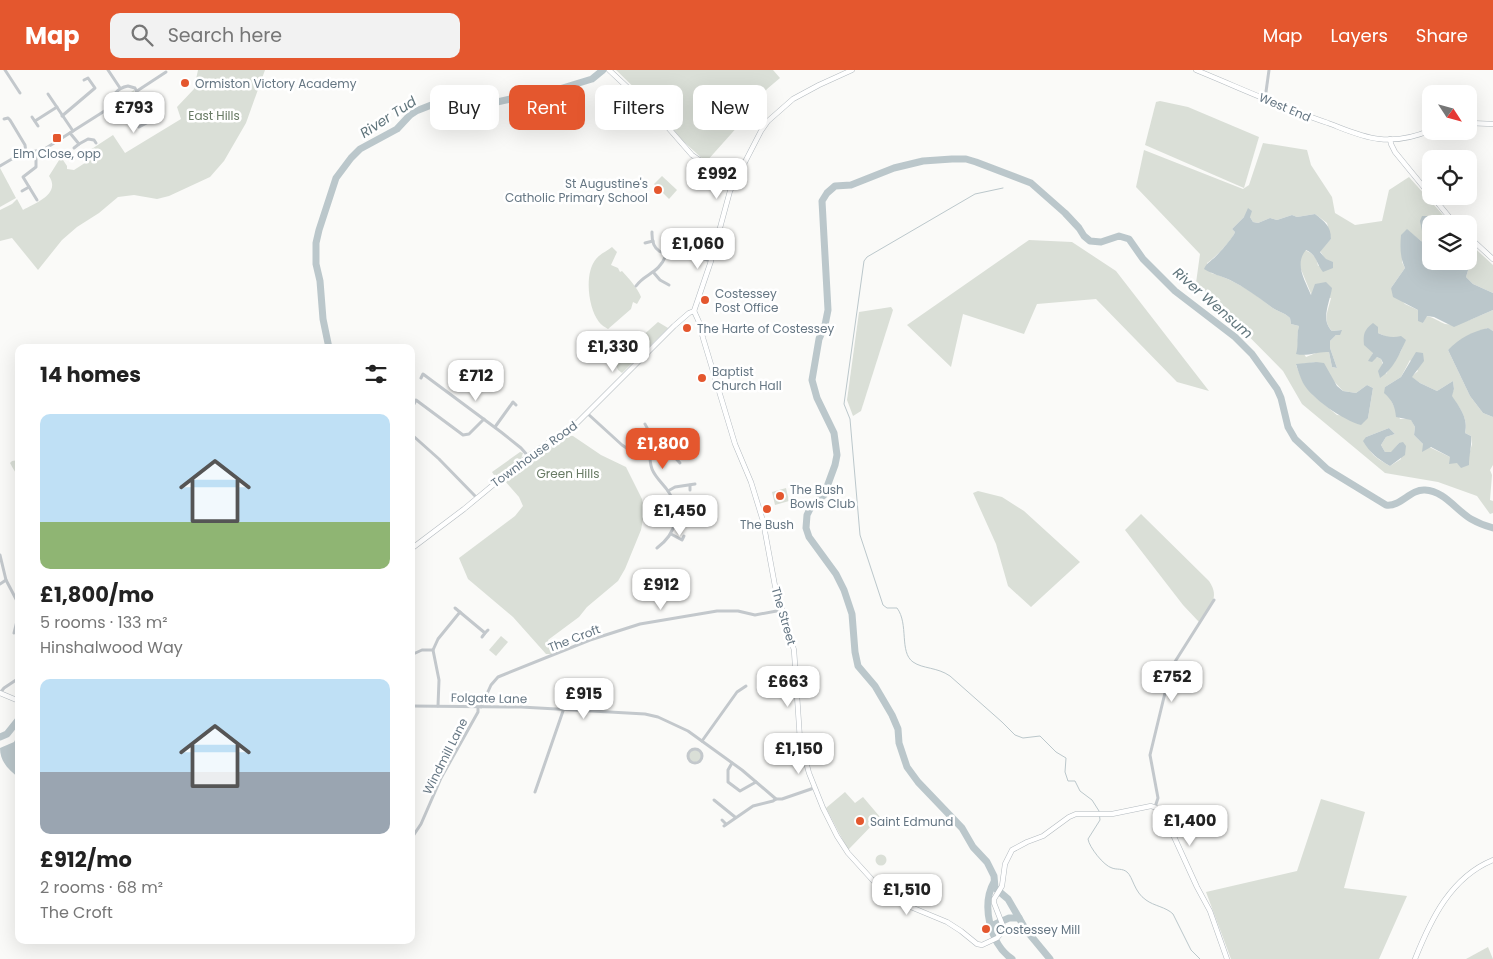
<!DOCTYPE html>
<meta charset="utf-8">
<style>
:root{--surface:#fff;--page:#f2f2f2;--text:#222;--muted:#767676;--accent:#e4572e}
body{margin:0;font-family:Poppins,sans-serif;background:var(--page);color:var(--text);height:100vh;display:flex;flex-direction:column;font-size:19px;white-space:nowrap}
*{box-sizing:border-box;margin:0}
p{font-size:16px;color:var(--muted)}
.icon{flex:none;width:28px;height:28px;fill:none;stroke:currentColor;stroke-width:2;stroke-linecap:round;stroke-linejoin:round}
.map{position:relative;flex:1;overflow:hidden}
.sheet{position:absolute;left:15px;top:274px;width:400px;height:600px;display:flex;flex-direction:column;background:var(--surface);border-radius:10px;box-shadow:0 5px 20px #0002}
.sheet>*{flex:none}
.hud{position:absolute;left:430px;top:15px;width:475px;height:45px;display:flex;gap:10px}
.needle{width:32px;rotate:126deg}
.tools{position:absolute;left:1422px;top:15px;display:grid;gap:10px}
.tools a{display:grid;place-items:center;width:55px;height:55px;border-radius:10px;background:var(--surface);box-shadow:0 5px 20px #0002;font-size:25px}
.price{position:absolute;translate:-50% -42px;padding:0 11px;border-radius:10px;background:#fff;color:#222;font-size:16px;line-height:32px;filter:drop-shadow(0 1px 2px #0008)}
.price::after{content:'';position:absolute;left:50%;top:30px;width:15px;height:11px;margin-left:-8px;background:inherit;clip-path:polygon(0 0,100% 0,50% 100%)}
.price.active{background:var(--accent);color:#fff}
ul{padding:0;list-style:none}
li{display:grid;align-content:center;gap:10px;height:265px;padding:0 25px}
li span{display:grid;place-items:center;height:155px;border-radius:10px;color:#555}
li>.icon{margin-inline-start:auto}
span .icon{width:90px;height:90px;fill:#fffc;stroke-width:1}
li b{font-size:21px}
h2{display:flex;justify-content:space-between;align-items:center;height:60px;padding:0 25px;font-size:21px}
.pill{padding:0 18px;border-radius:10px;background:var(--surface);box-shadow:0 5px 20px #0002;font-size:18px;line-height:45px}
.pill.active{background:var(--accent);color:#fff}
header{display:flex;align-items:center;gap:30px;box-sizing:border-box;height:70px;padding:0 25px;background:var(--accent);color:#fff}
header strong{font-size:24px}
nav{display:flex;gap:28px;margin-inline-start:auto;font-size:18px}
.search{width:350px;height:45px;background:var(--page);display:flex;align-items:center;gap:12px;box-sizing:border-box;padding:0 18px;border-radius:10px;color:var(--muted);font-size:19px}
.map>svg:first-child{display:block}
.green{fill:#dadfd7;fill-rule:evenodd}
.water{fill:#bbc7cb}
.lines{fill:none;stroke-linecap:round;stroke-linejoin:round}
.stream{stroke:#bbc7cb;stroke-width:1}
.river{stroke:#bbc7cb;stroke-width:7}
.secondary-casing{stroke:#b3babf;stroke-width:5.5}
.street{stroke:#c3c8cc;stroke-width:3}
.secondary{stroke:#fff;stroke-width:4.5}
.poi-dot{fill:#e4572e;stroke:#fff;stroke-width:2}
.labels{text-anchor:middle;dominant-baseline:central;stroke-width:5;stroke-linejoin:round;paint-order:stroke}
.poi-label{font-size:12px;fill:#657683;stroke:#fff;text-anchor:start}
.street-label{font-size:12px;fill:#657683;stroke:#fff}
.park-label{font-size:12px;fill:#687a64;stroke:#fff}
.water-label{font-size:14px;font-style:italic;fill:#60757c;stroke:#fff}
</style>
<header>
<strong>Map</strong>
<div class="search"><svg class="icon" aria-label="search" viewBox="0 0 24 24"><circle cx="10" cy="10" r="6"/><path d="M15 15l6 6"/></svg>Search here</div>
<nav><a>Map</a><a>Layers</a><a>Share</a></nav>
</header>
<div class="map">
<svg width="1493" height="889" viewBox="0 0 1493 889">
<rect width="100%" height="100%" fill="#fafaf8"/>
<!-- green -->
<g class="green">
<path d="M198,0H265L246,53L224,91L210,107L169,126L157,129L134,125L118,127L99,143L77,157L62,170L38,200L12,168L0,171V140L12,134L17,129L23,140C36,133 61,124 49,106L61,87L67,96V99L74,100L88,91L84,84L113,65L125,83L181,49L177,37L194,19Z"/>
<polygon points="616,0 773,0 780,8 767,19 748,45 706,92 683,71 646,29"/>
<polygon points="134,20 136,27 132,34 124,37 120,37 116,32"/>
<polygon points="1160,31 1188,37 1259,67 1244,118 1145,75 1156,32"/>
<path d="M1263,73L1307,80L1311,95L1332,127L1335,143L1355,155L1382,151L1389,120L1409,107L1451,154H1431L1432,152L1430,159L1431,154V177L1421,171L1407,160L1402,192L1405,198L1391,218L1405,234L1418,240L1423,253L1426,246C1434,247 1439,252 1445,254C1459,257 1480,245 1493,240V261L1487,258L1448,280L1470,326L1483,343L1493,347V395L1490,400L1492,405L1490,430L1493,431V443L1490,444L1477,426L1438,412L1385,403L1302,334L1283,301L1196,213L1200,184L1136,117L1144,80L1243,119L1249,115ZM1315,144L1327,153L1331,169L1320,181L1326,190L1318,196C1317,188 1314,184 1305,180L1300,187V197L1312,226L1331,228C1328,241 1322,251 1332,261L1341,260L1330,271V278L1337,298L1332,297L1329,282L1321,281L1306,287C1298,275 1296,270 1299,256L1291,254L1290,248C1284,242 1276,241 1270,236C1253,222 1233,209 1211,203L1207,193C1214,189 1233,169 1235,162L1232,159L1244,147H1250L1253,152L1258,153L1270,148L1277,150L1292,145L1297,147ZM1378,257V263L1387,267L1405,270L1401,281L1386,304L1381,289L1377,287L1369,291L1373,283ZM1410,290L1418,301L1411,307L1420,313L1437,321L1453,311L1454,319L1451,326C1459,336 1469,349 1465,363L1471,366L1472,374L1469,385L1450,387L1423,374L1414,365L1415,357L1411,349H1400L1385,317L1401,307ZM1316,292L1343,321L1356,323L1367,315L1373,318L1368,348L1337,345L1314,326L1304,314L1296,295ZM1389,358L1395,364L1386,367L1381,375L1385,382L1391,383L1399,373L1401,389L1390,396C1375,387 1369,385 1366,367Z"/>
<polygon points="0,98 16,128 0,137"/>
<polygon points="662,106 677,120 669,129 654,114"/>
<polygon points="1029,170 1072,172 1116,201 1209,321 1177,312 1096,229 1037,234 1024,264 963,244 951,297 907,255"/>
<polygon points="1469,173 1493,195 1493,223 1473,214 1466,207 1469,197 1463,191 1469,191"/>
<path d="M612,177L617,182L611,195L618,198L620,202L622,201C629,209 637,217 641,227L637,234L633,232L631,239L608,259C605,257 601,255 599,252C588,238 584,203 596,189C600,184 607,181 612,177Z"/>
<polygon points="891,237 893,240 861,341 853,346 847,330 859,242"/>
<polygon points="658,252 668,258 622,303 618,300 616,295 622,284"/>
<polygon points="566,365 573,366 601,385 626,397 642,429 644,443 641,460 625,499 618,511 587,537 579,547 548,570 552,584 546,584 513,547 468,509 459,488 515,446 523,436 519,427 504,410"/>
<polygon points="520,382 523,383 521,389 507,401 504,400 496,408 492,402"/>
<path d="M19,390V422L16,418C20,404 16,405 10,393L12,391Z"/>
<polygon points="786,418 789,431 775,435 772,422"/>
<polygon points="978,421 1002,427 1024,441 1080,492 1031,537 1008,516 996,474 973,423"/>
<path d="M1141,444L1209,511C1221,529 1209,536 1199,552L1183,535L1125,460Z"/>
<polygon points="501,566 508,572 496,586 489,580"/>
<circle cx="695" cy="686" r="6"/>
<polygon points="845,722 855,733 863,727 880,747 848,780 826,738"/>
<polygon points="1321,729 1365,742 1344,818 1407,826 1379,889 1231,889 1206,822 1297,801"/>
<circle cx="881" cy="790" r="5.5"/>
<polygon points="1488,877 1493,889 1466,889"/>
</g>
<!-- water -->
<g class="water">
<path d="M1248,138L1252,141L1250,147L1253,152L1258,153L1270,148L1277,150L1292,145L1297,147L1315,144C1325,152 1331,156 1331,169L1320,182L1326,189L1333,192V198L1323,202C1316,193 1317,185 1306,180C1294,194 1305,210 1311,225L1315,214L1326,212L1332,218C1330,232 1320,250 1332,261L1342,260L1340,265H1336L1330,271V278L1337,298L1332,297L1329,282C1317,281 1308,287 1296,284C1299,275 1296,266 1299,256L1291,254L1290,248C1284,242 1276,241 1270,236C1257,226 1244,217 1230,210C1221,206 1212,204 1204,199C1207,192 1213,190 1218,184C1222,180 1234,166 1235,162L1232,159L1244,147Z"/>
<polygon points="1422,146 1429,146 1432,152 1430,159 1422,161 1420,151"/>
<path d="M1407,159L1421,171L1431,176V191H1463L1469,197L1466,207L1473,214L1493,223V240L1454,257L1434,247L1427,246L1423,253L1418,251V240L1393,227L1391,218L1405,198C1400,187 1400,177 1401,165Z"/>
<path d="M1373,253L1378,257V263C1386,267 1393,268 1401,266L1406,270C1400,283 1393,300 1380,308L1378,301L1383,293L1381,289L1377,287L1372,292L1368,291L1373,283L1364,275C1363,264 1364,260 1373,253Z"/>
<path d="M1488,258L1493,261V347L1483,343L1470,326L1448,280C1460,268 1471,262 1488,258Z"/>
<path d="M1416,282L1423,283L1424,291L1412,307L1420,313L1437,321L1453,311L1454,319L1452,326C1459,336 1469,349 1465,363L1471,366C1472,376 1469,385 1469,395L1461,398L1457,393L1449,394L1450,387L1431,377L1422,382L1423,374L1414,365L1415,357L1411,350L1396,347C1395,336 1392,330 1384,323L1385,317L1401,307Z"/>
<path d="M1316,292L1324,293L1337,316L1343,321L1356,323L1367,315L1373,318L1368,348L1361,355C1343,350 1312,329 1303,313C1300,307 1298,300 1296,294Z"/>
<path d="M1389,358L1395,364L1386,367L1381,375L1385,382H1391L1399,373L1403,372L1406,376L1405,385L1390,396C1378,389 1370,383 1363,371L1366,367Z"/>
<path d="M19,662V708C9,700 0,692 0,678L14,672Z"/>
</g>
<g class="lines">
<!-- stream -->
<path class="stream" d="M1003,118L975,124L867,187L864,191L844,334L850,349L860,465L883,535L887,538H897C909,554 899,582 913,592C923,599 937,597 950,606L1002,652L1015,665L1023,668L1040,666L1056,682L1066,688L1065,702L1068,711H1075L1080,721L1092,730L1099,741L1100,750L1088,769C1089,777 1104,796 1112,798C1117,800 1122,798 1127,802C1133,807 1134,822 1146,830C1154,836 1166,837 1173,844L1191,880L1200,889"/>
<!-- river -->
<g class="river">
<polyline points="329,278 323,249 320,211 316,194 316,173 319,160 336,108 351,88 360,79 397,59 410,45 416,41 439,32 452,32 458,35 488,34 533,24 543,24 592,9 603,0"/>
<polyline points="0,667 7,664 19,649"/>
<path d="M994,812C981,835 990,874 1012,889"/>
<polyline points="991,856 1009,848 1019,848"/>
<path d="M1050,889L1026,860L1008,829L995,818L994,806L987,792L973,777L962,758L918,712L907,697L899,673L898,659L892,645L875,616L858,596L855,582L852,544L844,520L836,504L809,467L806,458L807,445L812,435L824,425L835,395L837,385L834,363L817,328L812,310L819,269L825,255L828,240L822,131L827,123L835,116L851,115L894,98L923,91L952,89H966L976,92L1031,113L1065,143L1079,158L1084,166L1090,171L1101,172L1119,166L1129,169L1143,189L1175,221L1235,267L1252,284L1277,319L1281,328L1288,357L1295,369L1327,399L1386,435C1401,437 1410,419 1425,420C1444,421 1456,440 1471,449C1478,453 1486,456 1493,458"/>
</g>
<defs>
<g id="secondary">
<polyline points="609,0 657,45 692,85 733,113"/>
<path d="M1196,0C1240,18 1283,38 1328,53C1344,59 1361,67 1379,69C1397,71 1415,67 1431,60"/>
<polyline points="1469,53 1493,54"/>
<polyline points="1390,69 1391,74 1395,82 1431,126"/>
<polyline points="1432,126 1455,154"/>
<polyline points="1469,167 1493,189"/>
<polyline points="694,241 699,252 703,268 735,374 751,412 763,451 775,516 794,580 800,670 809,703 823,738 837,766 848,783 877,815 906,835 947,852 961,861 977,874 982,875 997,868 1003,861 1003,856 994,833 994,829 1002,816 1005,794 1012,780 1027,772 1043,766 1069,747 1076,744 1112,744 1151,736 1159,739 1165,747 1197,817 1210,841 1227,889"/>
<polyline points="694,241 711,191 730,121 761,61 768,51 793,29 819,15 852,0"/>
<polyline points="411,479 464,439 528,386 575,355 674,256 689,243 694,241"/>
<polyline points="0,623 19,631"/>
<path d="M1415,889C1431,849 1451,807 1493,790"/>
</g>
</defs>
<!-- secondary casing -->
<use href="#secondary" class="secondary-casing"/>
<!-- street -->
<g class="street">
<polyline points="5,0 20,23"/>
<polyline points="108,0 120,18"/>
<path d="M128,16L135,18L139,27C135,35 129,40 120,39L114,35C112,24 118,18 128,16Z"/>
<polyline points="137,21 166,2"/>
<polyline points="48,24 73,61"/>
<polyline points="1265,29 1269,0"/>
<polyline points="127,39 132,49 139,57 156,48"/>
<polyline points="62,46 95,18 88,8 84,10"/>
<polyline points="32,47 38,56"/>
<polyline points="4,49 8,48 10,50 25,75 26,83"/>
<polyline points="35,51 57,37"/>
<polyline points="70,63 79,74 74,78"/>
<polyline points="79,74 88,69 94,70 96,73"/>
<polyline points="36,82 36,97 23,107 37,130"/>
<polyline points="0,96 22,83 43,80 114,35"/>
<polyline points="22,121 29,117"/>
<path d="M652,162C651,189 671,183 687,185C695,185 703,189 711,191"/>
<polyline points="645,173 653,171"/>
<polyline points="654,203 660,210 669,215"/>
<path d="M636,216C645,203 659,204 666,185"/>
<polyline points="421,308 423,304 501,362 521,378 528,386"/>
<polyline points="414,334 416,330 463,365 469,364 484,349"/>
<polyline points="588,344 622,375 628,379 650,385"/>
<path d="M645,354C655,368 646,383 652,399C655,407 663,414 668,421C682,441 677,463 657,478"/>
<polyline points="495,357 513,332 516,335"/>
<polyline points="411,364 439,389 477,428"/>
<polyline points="651,375 666,378 680,393"/>
<polyline points="690,415 690,420"/>
<polyline points="668,421 675,417 695,414"/>
<polyline points="676,442 689,442 711,448 712,444"/>
<polyline points="671,464 682,470 684,466"/>
<polyline points="0,485 6,510 17,531 19,543 14,563"/>
<polyline points="0,514 6,510"/>
<polyline points="455,538 485,563 482,567"/>
<polyline points="485,563 488,560"/>
<polyline points="411,585 422,580 433,580"/>
<polyline points="0,623 4,618 19,608"/>
<polyline points="411,636 521,637 645,644 658,647 688,661 742,700 776,729 782,729 814,718"/>
<polyline points="438,636 439,610 433,580 438,569 460,542"/>
<polyline points="481,637 491,615 498,607 590,570 640,554 717,541 738,541 755,545 782,540"/>
<polyline points="702,671 737,622 746,616"/>
<circle cx="695" cy="686" r="7"/>
<polyline points="732,693 728,700 728,712 740,721 756,712"/>
<polyline points="535,722 563,641"/>
<polyline points="714,730 735,747"/>
<polyline points="1155,737 1158,728 1150,685 1171,598 1214,530"/>
<polyline points="722,750 726,754"/>
<polyline points="724,756 753,736 773,731 776,729"/>
<polyline points="411,769 421,754 441,708 478,642 478,637"/>
</g>
<!-- secondary -->
<use href="#secondary" class="secondary"/>
</g>
<!-- markers -->
<g class="poi-dot">
<circle cx="185" cy="13" r="5"/>
<rect x="52" y="63" width="10" height="10" rx="2.5"/>
<circle cx="658" cy="120" r="5"/>
<circle cx="705" cy="230" r="5"/>
<circle cx="687" cy="258" r="5"/>
<circle cx="702" cy="308" r="5"/>
<circle cx="780" cy="426" r="5"/>
<circle cx="767" cy="439" r="5"/>
<circle cx="860" cy="751" r="5"/>
<circle cx="986" cy="859" r="5"/>
</g>
<g class="labels">
<!-- poi labels -->
<g class="poi-label">
<text x="195" y="13">Ormiston Victory Academy</text>
<text x="57" y="83" text-anchor="middle">Elm Close, opp</text>
<text x="648" y="113" text-anchor="end">St Augustine's<tspan x="648" dy="14">Catholic Primary School</tspan></text>
<text x="715" y="223">Costessey<tspan x="715" dy="14">Post Office</tspan></text>
<text x="697" y="258">The Harte of Costessey</text>
<text x="712" y="301">Baptist<tspan x="712" dy="14">Church Hall</tspan></text>
<text x="790" y="419">The Bush<tspan x="790" dy="14">Bowls Club</tspan></text>
<text x="767" y="454" text-anchor="middle">The Bush</text>
<text x="870" y="751">Saint Edmund</text>
<text x="996" y="859">Costessey Mill</text>
</g>
<!-- street labels -->
<g class="street-label">
<text transform="translate(1285 37) rotate(23)">West End</text>
<text transform="translate(534 384) rotate(-36)">Townhouse Road</text>
<text transform="translate(784 546) rotate(74)">The Street</text>
<text transform="translate(574 568) rotate(-21)">The Croft</text>
<text transform="translate(489 628) rotate(1)">Folgate Lane</text>
<text transform="translate(445 686) rotate(-63)">Windmill Lane</text>
</g>
<!-- park labels -->
<g class="park-label">
<text x="214" y="45">East Hills</text>
<text x="568" y="403">Green Hills</text>
</g>
<!-- water labels -->
<g class="water-label">
<text transform="translate(388 47) rotate(-33)">River Tud</text>
<text transform="translate(1213 233) rotate(41)">River Wensum</text>
</g>
</g>
</svg>
<div class="tools">
<a><svg class="needle" viewBox="-14 -14 28 28"><path d="M0-13l5 13h-10z" fill="#e53935"/><path d="M0 13l5-13h-10z" fill="#767676"/></svg></a>
<a><svg class="icon" aria-label="locate" viewBox="0 0 24 24"><circle cx="12" cy="12" r="6"/><path d="M12 2v4M12 18v4M2 12h4M18 12h4"/></svg></a>
<a><svg class="icon" aria-label="layers" viewBox="0 0 24 24"><path d="M12 4l9 5-9 5-9-5zM3 14l9 5 9-5"/></svg></a>
</div>
<b class="price" style="left:134px;top:64px">£793</b>
<b class="price" style="left:717px;top:130px">£992</b>
<b class="price" style="left:698px;top:200px">£1,060</b>
<b class="price" style="left:613px;top:303px">£1,330</b>
<b class="price" style="left:476px;top:332px">£712</b>
<b class="price active" style="left:663px;top:400px">£1,800</b>
<b class="price" style="left:680px;top:467px">£1,450</b>
<b class="price" style="left:661px;top:541px">£912</b>
<b class="price" style="left:1172px;top:633px">£752</b>
<b class="price" style="left:788px;top:638px">£663</b>
<b class="price" style="left:584px;top:650px">£915</b>
<b class="price" style="left:799px;top:705px">£1,150</b>
<b class="price" style="left:1190px;top:777px">£1,400</b>
<b class="price" style="left:907px;top:846px">£1,510</b>
<div class="hud">
<a class="pill">Buy</a>
<a class="pill active">Rent</a>
<a class="pill">Filters</a>
<a class="pill">New</a>
</div>
<section class="sheet">
<h2>14 homes<svg class="icon" aria-label="filters" viewBox="0 0 24 24"><path d="M4 7h16M4 17h16"/><circle cx="9" cy="7" r="2"/><circle cx="15" cy="17" r="2"/></svg></h2>
<ul>
<li><span style="background:linear-gradient(#bfe0f5 70%,#8fb573 0)"><svg class="icon" aria-label="home" viewBox="0 0 24 24"><path d="M3 11l9-7 9 7M6 9v11h12V9"/></svg></span><div><b>£1,800/mo</b><p>5 rooms · 133 m²</p><p>Hinshalwood Way</p></div></li>
<li><span style="background:linear-gradient(#bfe0f5 60%,#9aa5b1 0)"><svg class="icon" aria-label="home" viewBox="0 0 24 24"><path d="M3 11l9-7 9 7M6 9v11h12V9"/></svg></span><div><b>£912/mo</b><p>2 rooms · 68 m²</p><p>The Croft</p></div></li>
</ul>
</section>
</div>
